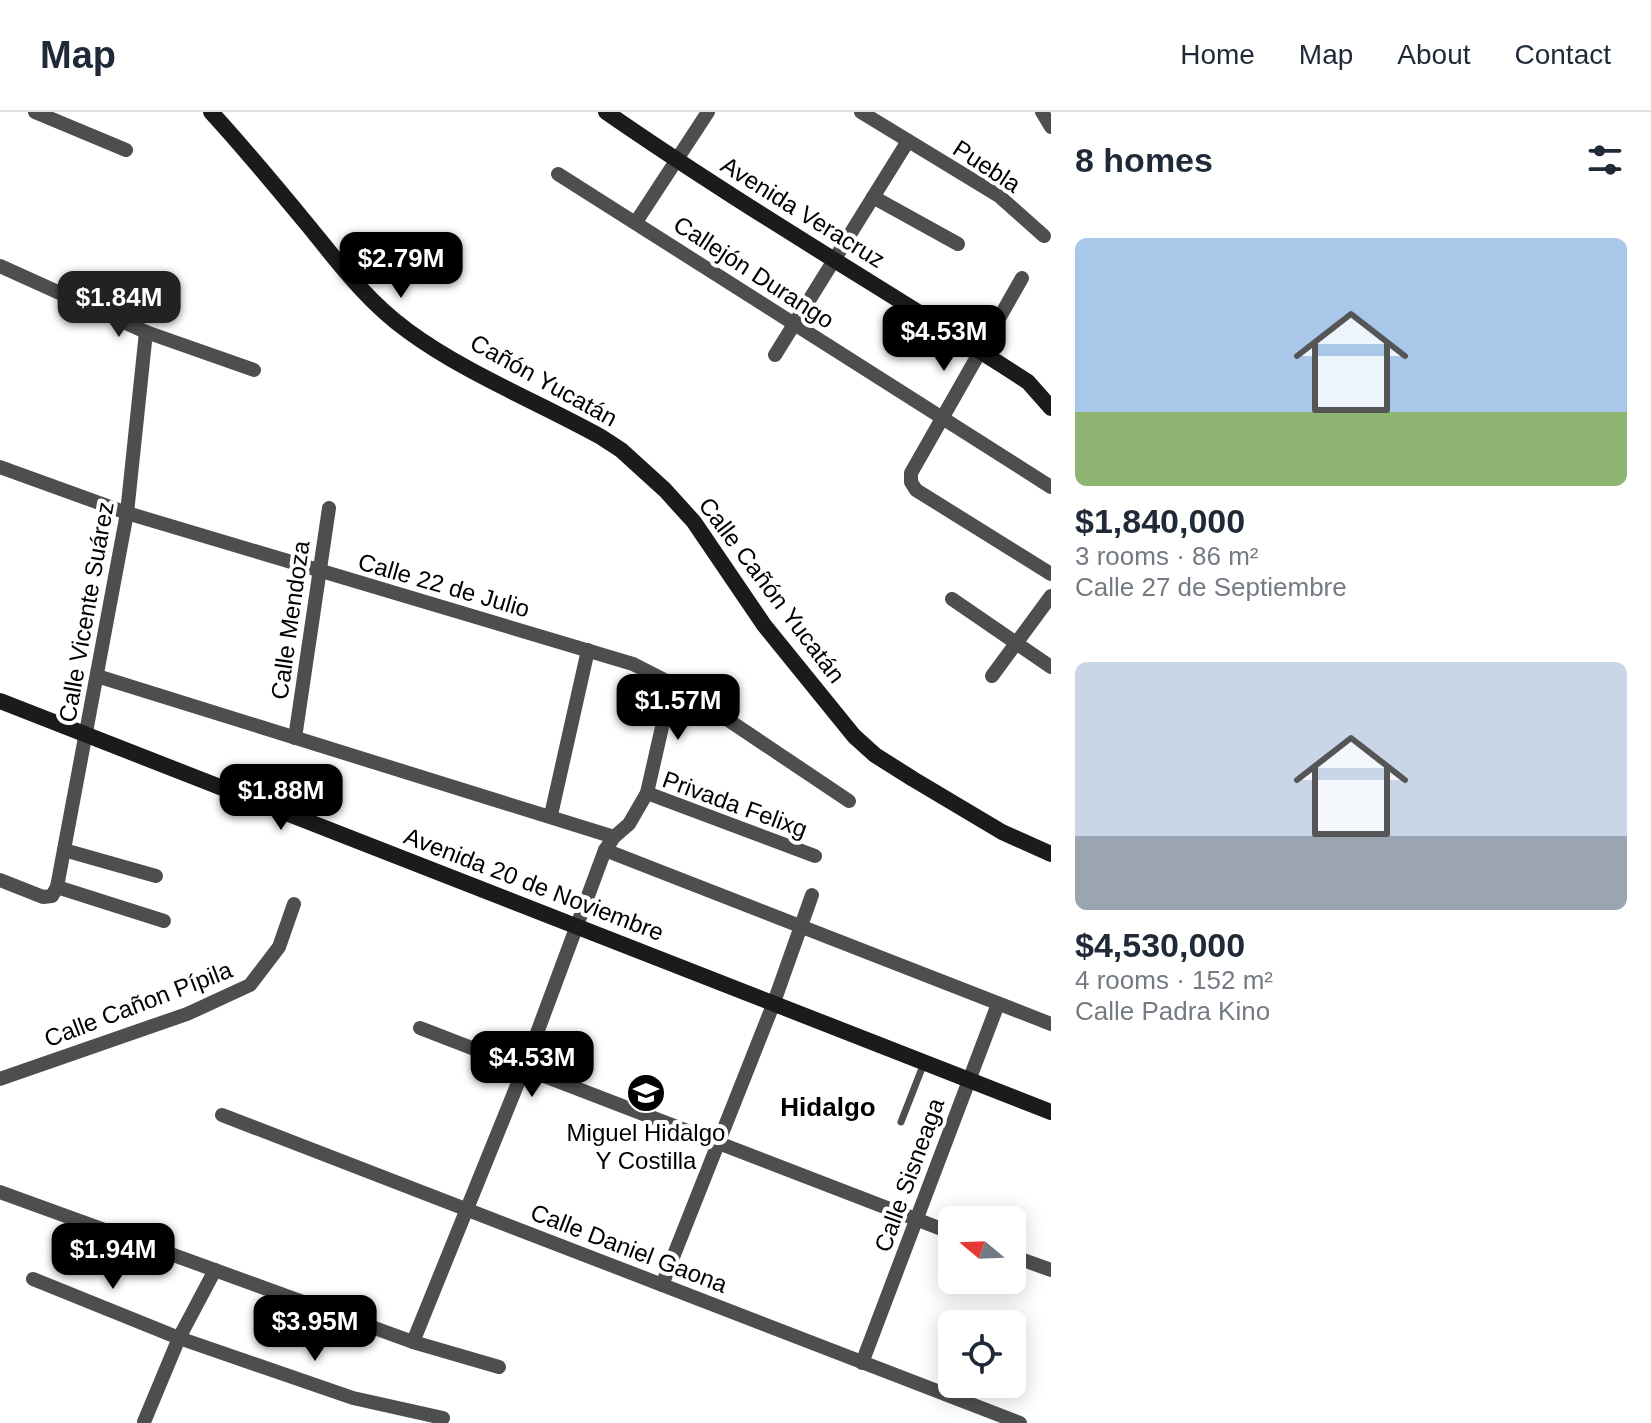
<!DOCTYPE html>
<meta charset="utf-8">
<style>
:root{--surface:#fff;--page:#f6f6f7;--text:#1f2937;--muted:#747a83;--line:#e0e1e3;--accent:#000}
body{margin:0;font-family:Helvetica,sans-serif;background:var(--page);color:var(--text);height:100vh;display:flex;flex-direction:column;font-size:30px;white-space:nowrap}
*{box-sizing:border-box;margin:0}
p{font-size:26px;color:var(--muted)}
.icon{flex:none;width:44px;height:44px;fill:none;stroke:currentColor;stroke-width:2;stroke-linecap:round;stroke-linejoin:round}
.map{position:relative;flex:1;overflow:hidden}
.sheet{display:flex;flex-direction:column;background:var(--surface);width:600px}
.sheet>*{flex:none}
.needle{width:52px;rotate:289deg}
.controls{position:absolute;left:938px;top:1094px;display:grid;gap:16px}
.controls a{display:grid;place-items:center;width:88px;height:88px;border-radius:12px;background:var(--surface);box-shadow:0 4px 20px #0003;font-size:40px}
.price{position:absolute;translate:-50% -68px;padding:0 18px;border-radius:16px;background:var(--accent);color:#fff;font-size:26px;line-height:52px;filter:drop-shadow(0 2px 4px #0008)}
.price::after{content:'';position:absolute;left:50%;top:48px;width:24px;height:18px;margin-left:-12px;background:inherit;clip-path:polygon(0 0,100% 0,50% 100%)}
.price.selected{background:#222;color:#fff}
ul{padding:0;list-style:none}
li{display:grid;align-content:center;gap:16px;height:424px;padding:0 24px}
li span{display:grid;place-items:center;height:248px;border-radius:12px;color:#555}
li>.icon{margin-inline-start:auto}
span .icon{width:144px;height:144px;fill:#fffc;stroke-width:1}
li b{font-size:34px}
h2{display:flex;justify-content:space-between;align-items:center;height:96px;padding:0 24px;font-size:34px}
header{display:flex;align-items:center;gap:48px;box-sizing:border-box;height:112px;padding:0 40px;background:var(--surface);border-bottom:2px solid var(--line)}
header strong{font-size:38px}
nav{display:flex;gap:44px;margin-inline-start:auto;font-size:28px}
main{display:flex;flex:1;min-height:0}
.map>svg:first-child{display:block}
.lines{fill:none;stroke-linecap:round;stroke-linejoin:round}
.lane{stroke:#4e4e4e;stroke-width:7}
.street{stroke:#4e4e4e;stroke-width:14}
.secondary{stroke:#1b1b1b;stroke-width:16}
.labels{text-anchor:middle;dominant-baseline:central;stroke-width:8;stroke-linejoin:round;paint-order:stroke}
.street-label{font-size:24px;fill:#000;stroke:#fff}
.poi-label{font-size:24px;fill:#000;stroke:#fff}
.neighbourhood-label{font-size:26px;font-weight:bold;fill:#000;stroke:#fff}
</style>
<header>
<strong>Map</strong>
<nav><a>Home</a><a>Map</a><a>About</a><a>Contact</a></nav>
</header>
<main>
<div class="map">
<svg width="1051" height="1311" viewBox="0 0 1051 1311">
<rect width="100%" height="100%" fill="#fff"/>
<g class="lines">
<!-- lane -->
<polyline class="lane" points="901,1010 924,951"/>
<!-- street -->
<g class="street">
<polyline points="35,0 126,38"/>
<polyline points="861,0 999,84 1044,124"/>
<polyline points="1042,0 1051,15"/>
<polyline points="558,62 1051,375"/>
<polyline points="873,85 958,132"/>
<polyline points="636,110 708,0"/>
<polyline points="0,154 146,220 254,258"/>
<polyline points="1022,166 911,361 911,370 916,378 1051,462"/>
<polyline points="775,243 908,29"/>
<polyline points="0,355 127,401 633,552 682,577 849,689"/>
<polyline points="952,487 1051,555"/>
<polyline points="97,564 614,725"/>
<polyline points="992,564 1051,484"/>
<polyline points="295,626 329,396"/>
<polyline points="647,681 815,744"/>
<polyline points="551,703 588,538"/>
<polyline points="64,738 156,764"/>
<polyline points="605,738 1051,912"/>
<polyline points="0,768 43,785 52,784 57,775 127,401 146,220"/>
<polyline points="57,775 164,809"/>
<polyline points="420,916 952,1121"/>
<polyline points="0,967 187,902 250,873 279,835 294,792"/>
<polyline points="222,1003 1020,1311"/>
<polyline points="0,1080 413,1230 499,1255"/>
<polyline points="1012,1144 1051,1158"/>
<polyline points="33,1167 179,1226 353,1286 443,1306"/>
<polyline points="662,1173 773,893 812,783"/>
<polyline points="413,1230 524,956 605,738 614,725 629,712 647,681 672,571"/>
<polyline points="862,1251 998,892"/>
<polyline points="144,1310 179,1226 215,1158"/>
</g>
<!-- secondary -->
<g class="secondary">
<path d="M211,0C246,38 278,77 311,117C340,153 369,191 408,219C465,261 538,290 601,325L621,338L665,378L694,410L764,513L854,624L875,643L913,667L1002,720L1051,742"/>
<path d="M606,0C743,95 888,179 1028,270L1051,296"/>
<polyline points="0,589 1051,1000"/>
</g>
</g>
<!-- icons -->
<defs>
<symbol id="school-disc" viewBox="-11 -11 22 22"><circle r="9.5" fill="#000" stroke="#fff"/><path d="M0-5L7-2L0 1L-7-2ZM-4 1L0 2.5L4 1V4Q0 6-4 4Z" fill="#fff"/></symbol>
</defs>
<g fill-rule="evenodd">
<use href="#school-disc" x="624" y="959" width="44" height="44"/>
</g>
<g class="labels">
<!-- street labels -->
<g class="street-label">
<text transform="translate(987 54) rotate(33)">Puebla</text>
<text transform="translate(803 100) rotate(32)">Avenida Veracruz</text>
<text transform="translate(754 160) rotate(33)">Callejón Durango</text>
<text transform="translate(544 268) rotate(29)">Cañón Yucatán</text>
<text transform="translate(444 473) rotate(16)">Calle 22 de Julio</text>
<text transform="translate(772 478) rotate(53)">Calle Cañón Yucatán</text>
<text transform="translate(86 500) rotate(-80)">Calle Vicente Suárez</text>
<text transform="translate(290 508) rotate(-82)">Calle Mendoza</text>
<text transform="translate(735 692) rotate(20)">Privada Felixg</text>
<text transform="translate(534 772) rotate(21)">Avenida 20 de Noviembre</text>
<text transform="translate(138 892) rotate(-21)">Calle Cañon Pípila</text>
<text transform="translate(909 1063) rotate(-70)">Calle Sisneaga</text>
<text transform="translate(629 1136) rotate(21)">Calle Daniel Gaona</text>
</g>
<!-- poi labels -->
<g class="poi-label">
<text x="646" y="1020">Miguel Hidalgo<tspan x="646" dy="28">Y Costilla</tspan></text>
</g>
<!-- neighbourhood labels -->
<g class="neighbourhood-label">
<text x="828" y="995">Hidalgo</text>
</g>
</g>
</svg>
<div class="controls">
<a><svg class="needle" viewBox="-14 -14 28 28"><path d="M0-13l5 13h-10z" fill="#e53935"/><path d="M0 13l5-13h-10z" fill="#747a83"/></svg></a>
<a><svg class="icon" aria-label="locate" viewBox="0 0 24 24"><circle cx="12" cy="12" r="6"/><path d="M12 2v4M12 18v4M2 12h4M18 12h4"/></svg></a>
</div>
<b class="price" style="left:401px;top:188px">$2.79M</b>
<b class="price selected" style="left:119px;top:227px">$1.84M</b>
<b class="price" style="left:944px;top:261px">$4.53M</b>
<b class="price" style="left:678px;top:630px">$1.57M</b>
<b class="price" style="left:281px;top:720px">$1.88M</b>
<b class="price" style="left:532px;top:987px">$4.53M</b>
<b class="price" style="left:113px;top:1179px">$1.94M</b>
<b class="price" style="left:315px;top:1251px">$3.95M</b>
</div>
<section class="sheet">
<h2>8 homes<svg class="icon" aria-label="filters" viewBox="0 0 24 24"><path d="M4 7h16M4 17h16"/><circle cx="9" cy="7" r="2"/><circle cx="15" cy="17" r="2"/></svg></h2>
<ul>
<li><span style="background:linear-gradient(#a9c7e8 70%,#8fb573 0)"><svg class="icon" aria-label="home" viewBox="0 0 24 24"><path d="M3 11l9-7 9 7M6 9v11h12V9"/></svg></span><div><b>$1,840,000</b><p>3 rooms · 86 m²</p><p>Calle 27 de Septiembre</p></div></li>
<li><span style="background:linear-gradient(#c9d6e8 70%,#9aa5b1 0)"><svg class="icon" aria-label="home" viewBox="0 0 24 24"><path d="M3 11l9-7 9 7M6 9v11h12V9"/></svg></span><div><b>$4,530,000</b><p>4 rooms · 152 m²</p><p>Calle Padra Kino</p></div></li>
</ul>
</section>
</main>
